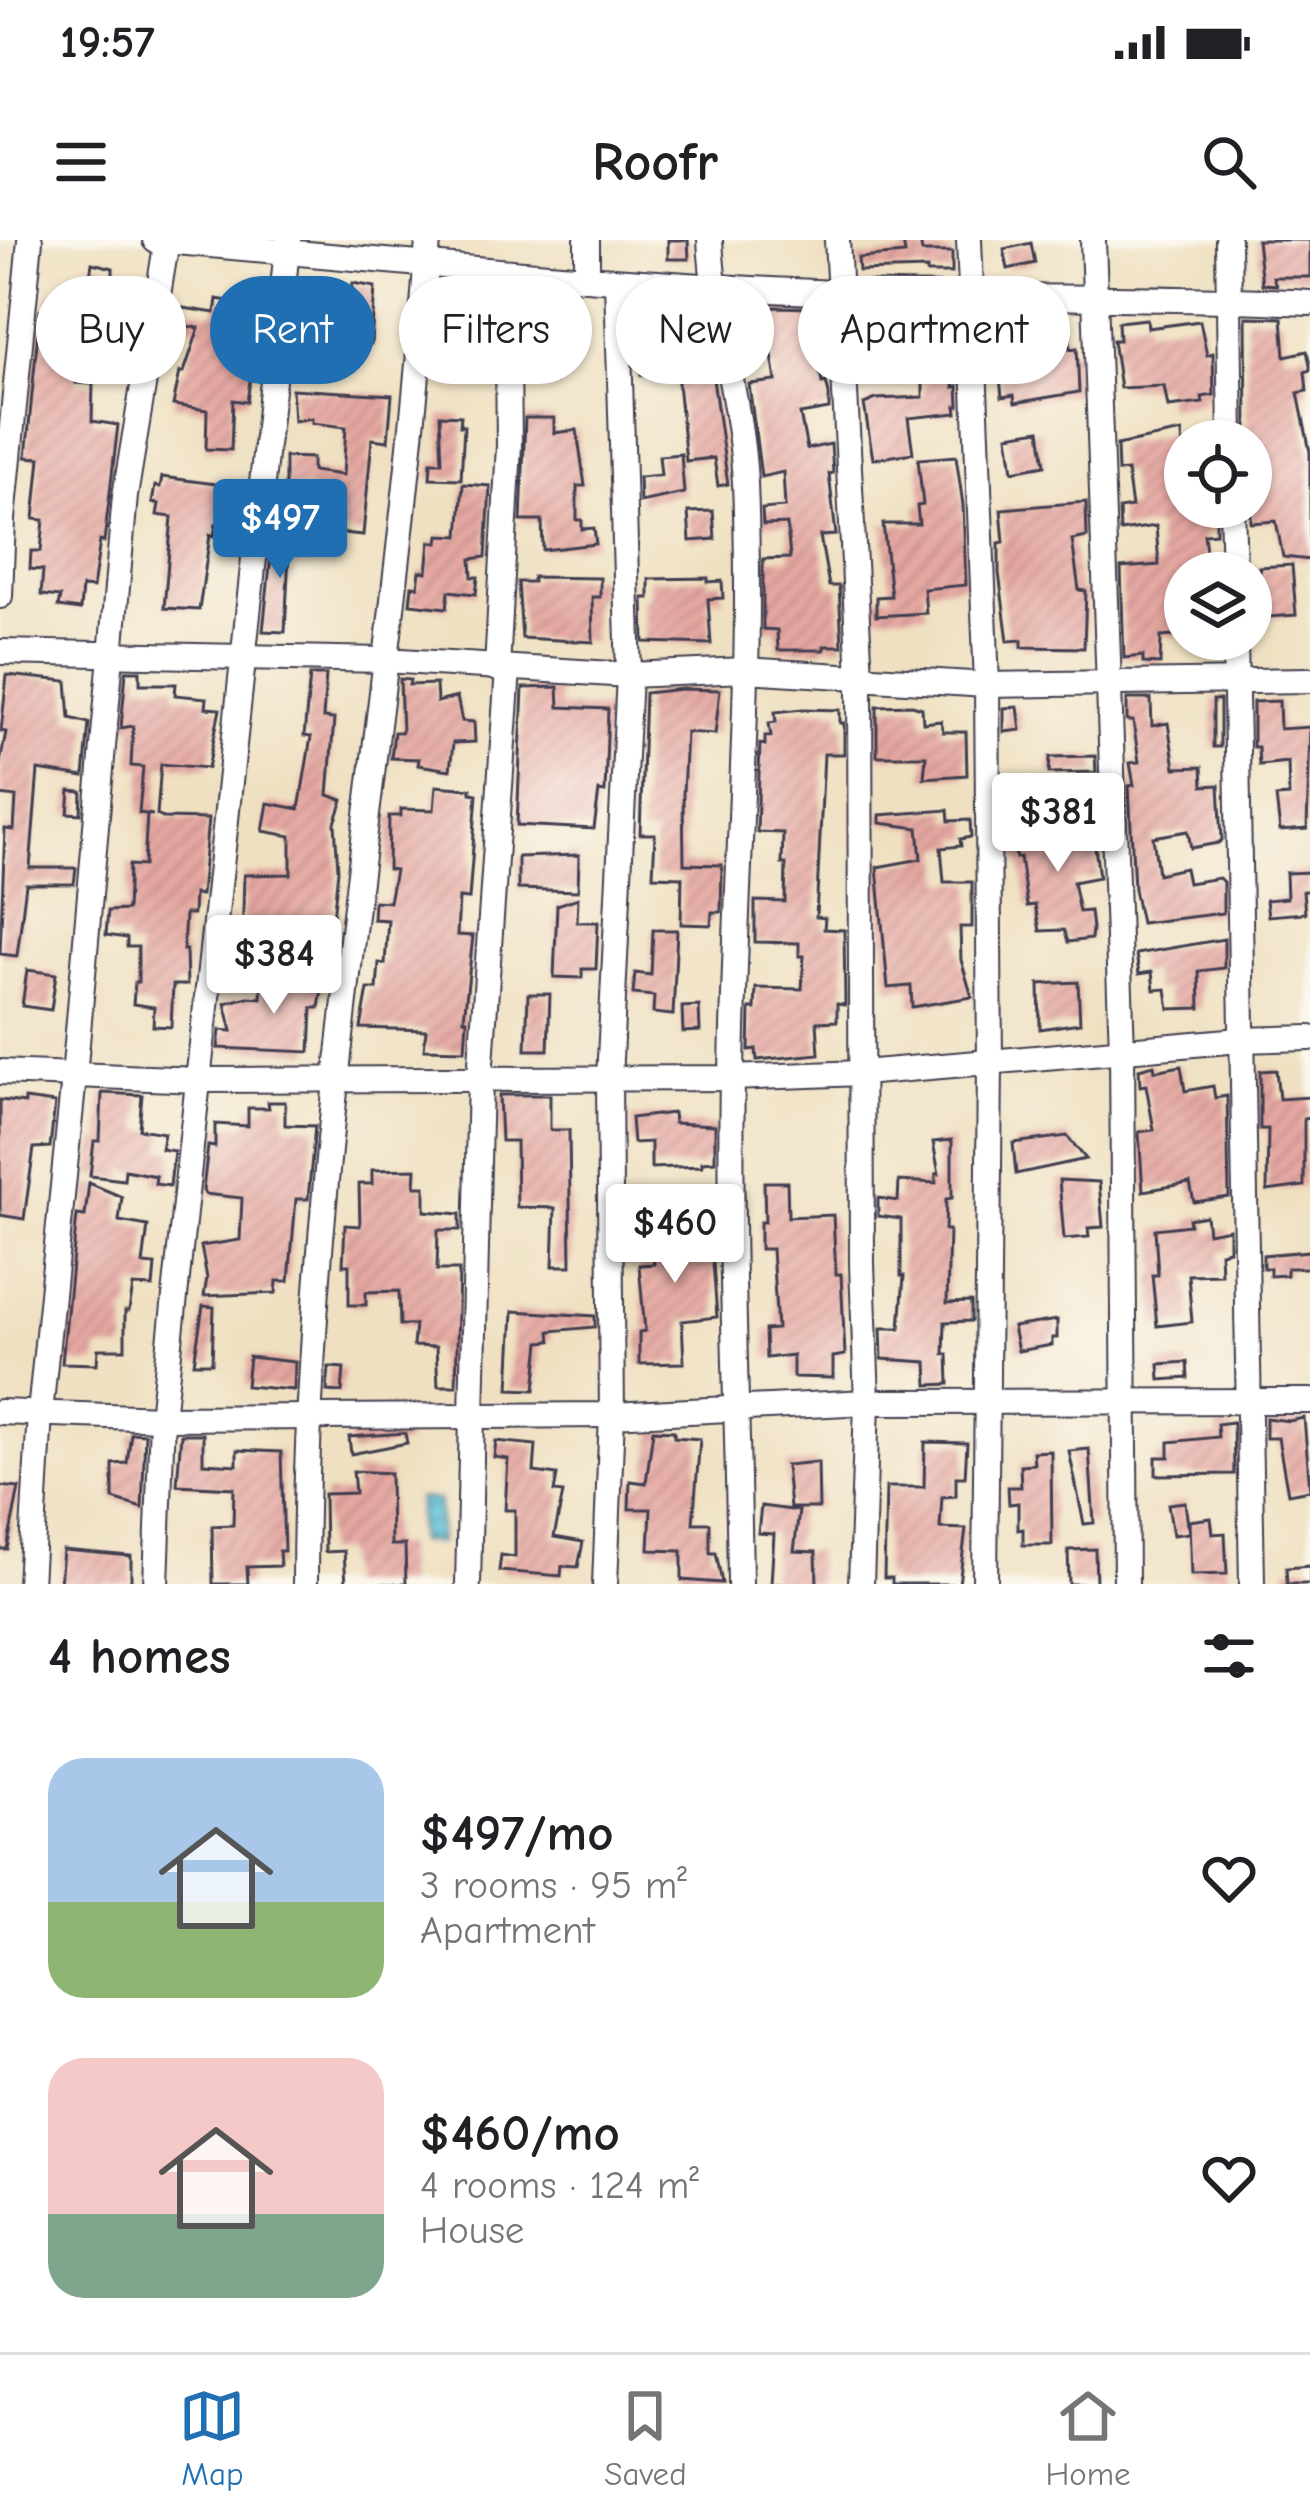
<!DOCTYPE html>
<meta charset="utf-8">
<style>
:root{--surface:#fff;--page:#f6f6f6;--text:#202124;--muted:#757577;--line:#e0e0e0;--accent:#1f6fb2}
body{margin:0;font-family:"Comic Neue",sans-serif;background:var(--page);color:var(--text);height:100vh;display:flex;flex-direction:column;font-size:45px;white-space:nowrap}
*{box-sizing:border-box;margin:0}
p{font-size:39px;color:var(--muted)}
.icon{flex:none;width:66px;height:66px;fill:none;stroke:currentColor;stroke-width:2;stroke-linecap:round;stroke-linejoin:round}
.map{position:relative;height:1344px;overflow:hidden}
.drawer{display:flex;flex-direction:column;background:var(--surface);flex:1}
.drawer>*{flex:none}
.hud{position:absolute;left:36px;top:36px;width:1239px;height:108px;display:flex;gap:24px}
.buttons{position:absolute;left:1164px;top:180px;display:grid;gap:24px}
.buttons a{display:grid;place-items:center;width:108px;height:108px;border-radius:50%;background:var(--surface);box-shadow:0 3px 9px #0004;font-size:60px}
.price{position:absolute;translate:-50% -102px;padding:0 27px;border-radius:12px;background:#fff;color:#222;font-size:39px;line-height:78px;filter:drop-shadow(0 3px 6px #0008)}
.price::after{content:'';position:absolute;left:50%;top:72px;width:36px;height:27px;margin-left:-18px;background:inherit;clip-path:polygon(0 0,100% 0,50% 100%)}
.price.active{background:var(--accent);color:#fff}
ul{padding:0;list-style:none}
li{display:flex;align-items:center;gap:36px;height:300px;padding:0 48px}
li span{display:grid;place-items:center;flex:none;width:336px;height:240px;border-radius:36px;color:#555}
li>.icon{margin-inline-start:auto}
span .icon{width:144px;height:144px;fill:#fffc;stroke-width:1}
li b{font-size:51px}
h2{display:flex;justify-content:space-between;align-items:center;height:144px;padding:0 48px;font-size:51px}
.chip{padding:0 42px;border-radius:54px;background:var(--surface);box-shadow:0 3px 9px #0004;font-size:42px;line-height:108px}
.chip.active{background:var(--accent);color:#fff}
.status{display:flex;justify-content:space-between;align-items:center;height:84px;padding:0 60px;background:var(--surface);direction:ltr}
.status svg{height:33px;fill:currentColor}
header{display:flex;justify-content:space-between;align-items:center;height:156px;padding:0 48px;background:var(--surface);font-size:54px;font-weight:700}
.tabs{display:flex;justify-content:space-around;align-items:center;height:168px;border-top:3px solid var(--line);background:var(--surface);font-size:33px;color:var(--muted)}
.tabs a{display:grid;justify-items:center;gap:6px}
.tabs .active{color:var(--accent)}
.map>svg:first-child{display:block}
.water{fill:url(#water-rules);stroke:#3e7088;stroke-width:3}
.building{fill:url(#building-hatch)}
.lines{fill:none;stroke-linecap:round;stroke-linejoin:round}
.minor-casing{stroke:#413e4f;stroke-width:28}
.minor{stroke:#fff;stroke-width:24}
</style>
<div class="status"><b>19:57</b><svg viewBox="0 0 49 12"><path d="M0 12V9h3v3zM5 12V6h3v6zM10 12V3h3v9zM15 12V0h3v12zM26 1h20v11H26zM47 4h2v5h-2z"/></svg></div>
<header><svg class="icon" aria-label="menu" viewBox="0 0 24 24"><path d="M4 6h16M4 12h16M4 18h16"/></svg>Roofr<svg class="icon" aria-label="search" viewBox="0 0 24 24"><circle cx="10" cy="10" r="6"/><path d="M15 15l6 6"/></svg></header>
<div class="map">
<svg width="1310" height="1344" viewBox="0 0 1310 1344">
<defs>
<pattern id="water-rules" width="6" height="5" patternUnits="userSpaceOnUse" patternTransform="scale(3)"><rect width="6" height="5" fill="#59bfd6"/><path d="M0 2.5h6" fill="none" stroke="#499baf"/></pattern>
<pattern id="building-hatch" width="6" height="6" patternUnits="userSpaceOnUse" patternTransform="scale(3)"><rect width="6" height="6" fill="#e5a7a1"/><path d="M-1 1l2-2M0 6l6-6M5 7l2-2" fill="none" stroke="#c48f8c"/></pattern>
</defs>
<rect width="100%" height="100%" fill="#fbf7ec"/>
<filter id="ink" filterUnits="userSpaceOnUse"><feTurbulence type="fractalNoise" baseFrequency=".00833" numOctaves="2"/><feDisplacementMap in="SourceGraphic" scale="24" xChannelSelector="R" yChannelSelector="G"/><feConvolveMatrix kernelMatrix="1 2 1 2 8 2 1 2 1" color-interpolation-filters="sRGB"/></filter>
<filter id="wash" filterUnits="userSpaceOnUse"><feTurbulence type="fractalNoise" baseFrequency=".004" numOctaves="4" result="noise"/><feDisplacementMap in="SourceGraphic" scale="48" xChannelSelector="R" yChannelSelector="G"/><feGaussianBlur stdDeviation="2.7" result="paint"/><feColorMatrix in="noise" values="0 0 0 0 0 0 0 0 0 0 0 0 0 0 0 0 0 1.4 0 .05"/><feComposite in="paint" operator="in"/></filter>
<g filter="url(#wash)">
<rect width="100%" height="100%" fill="#efe0c1"/>
<!-- water -->
<polygon class="water" points="418,1259 439,1260 439,1303 418,1302"/>
<g id="blocks">
<!-- building -->
<g class="building">
<polygon points="668,0 688,0 689,19 668,19"/>
<polygon points="903,0 920,0 922,12 952,12 952,33 927,33 927,29 859,31 858,18 905,14"/>
<polygon points="1257,0 1310,0 1310,37 1273,37 1276,45 1262,44"/>
<polygon points="1031,3 1035,23 1008,29 1004,9"/>
<polygon points="92,23 113,28 113,43 138,46 127,86 82,80 76,143 93,144 92,181 118,185 104,302 100,301 93,348 82,347 80,370 58,367 60,357 41,355 43,330 30,329 31,311 41,311 44,280 34,279 40,218 26,217 40,70 49,71 50,54 87,57"/>
<polygon points="353,43 375,47 371,104 344,102 344,128 292,116 293,104 328,105 333,55 351,54"/>
<polygon points="535,54 539,81 567,74 571,87 574,116 554,119 555,142 530,143 530,128 525,128 524,56"/>
<polygon points="234,55 265,59 260,97 256,97 247,162 233,160 231,210 206,209 207,170 173,165 180,132 184,132 199,88 180,85 183,68 215,73 217,59 233,62"/>
<polygon points="662,62 662,113 689,116 689,121 710,118 728,244 718,246 714,218 686,221 677,133 641,135 634,64"/>
<polygon points="776,67 809,68 822,143 826,142 829,154 829,169 800,174 807,209 831,204 833,233 829,234 836,295 820,296 829,346 839,346 842,406 824,406 824,410 778,410 777,390 763,389 763,319 790,318 787,284 763,285 762,269 785,267 783,232 761,237 749,144 776,141 765,69"/>
<polygon points="903,72 928,72 932,110 957,114 954,147 958,146 959,166 956,166 957,173 908,178 913,213 873,219 864,164 876,159 923,157 923,121 907,121"/>
<polygon points="1018,74 1051,74 1054,95 1070,95 1070,109 1077,108 1079,152 1015,163 1014,155 1002,157 1000,138 1004,138 1004,133 1018,132"/>
<polygon points="1246,77 1282,78 1285,116 1307,111 1310,125 1310,130 1305,132 1307,151 1298,153 1310,212 1310,320 1283,317 1276,281 1251,283 1251,246 1262,244 1257,213 1252,214 1247,192"/>
<polygon points="1147,79 1148,88 1200,81 1207,115 1213,113 1214,155 1202,157 1203,163 1168,167 1164,146 1120,148 1113,100 1119,100 1118,82"/>
<polygon points="467,116 485,116 485,132 468,132"/>
<polygon points="292,149 392,155 388,201 372,199 363,295 312,290 312,248 285,247 285,217 312,218 312,231 343,235 346,187 312,183 312,178 294,181"/>
<polygon points="440,175 461,176 460,186 464,186 461,239 430,238 431,222 442,222"/>
<polygon points="525,178 554,178 554,193 577,190 585,246 577,246 577,280 582,280 582,289 594,288 596,304 543,310 542,281 521,281"/>
<polygon points="1040,190 1045,225 1013,231 1008,195"/>
<polygon points="1182,192 1185,267 1216,268 1216,293 1204,294 1208,330 1185,333 1185,395 1161,397 1160,424 1143,423 1143,416 1124,418 1121,328 1159,325 1156,286 1120,291 1119,269 1132,267 1127,231 1118,232 1117,205"/>
<polygon points="681,214 684,253 640,262 639,237 661,235 659,216"/>
<polygon points="956,216 963,265 966,345 924,349 926,373 876,376 876,357 891,356 883,284 919,284 917,266 923,265 918,219"/>
<polygon points="162,237 239,247 235,278 226,277 225,285 216,284 214,296 210,295 199,370 164,368 172,277 157,275 159,264 152,263 155,246 160,247"/>
<polygon points="463,244 490,246 486,317 471,319 472,337 478,337 476,354 449,351 447,368 410,364 412,346 418,347 420,331 427,332 430,302 438,303 439,295 459,296"/>
<polygon points="1086,262 1087,297 1072,300 1079,350 1086,351 1084,408 1022,407 1022,400 1008,401 999,333 999,303 1004,302 1001,269"/>
<polygon points="713,271 715,299 690,301 688,272"/>
<polygon points="273,296 308,299 306,315 289,313 285,392 263,391"/>
<polygon points="1292,325 1296,375 1268,377 1259,327"/>
<polygon points="533,337 600,338 600,357 592,357 593,402 522,398 518,342 533,342"/>
<polygon points="708,338 708,342 722,341 723,358 708,359 711,404 644,402 643,358 649,358 649,339"/>
<polygon points="126,431 140,431 140,444 176,444 175,455 207,458 206,468 220,469 208,528 161,524 157,575 163,578 208,579 201,655 194,654 193,674 185,674 183,710 186,710 187,745 173,745 171,787 153,786 154,767 133,764 135,742 138,742 138,707 127,707 127,698 106,695 108,671 127,670 129,625 144,626 147,574 153,575 139,573 143,527 131,526 133,486 121,488"/>
<polygon points="7,435 67,441 70,478 89,483 84,537 38,530 30,628 76,628 74,644 26,644 17,716 0,714 5,589 14,590 16,557 0,555 0,523 6,492 1,491"/>
<polygon points="310,435 326,435 323,478 334,479 328,555 343,560 335,583 338,630 330,708 268,702 267,707 242,707 244,635 291,634 291,596 263,591 268,563 299,569 311,497 304,496"/>
<polygon points="400,439 410,440 409,445 436,444 437,462 457,457 462,481 474,482 475,502 453,503 450,530 418,525 419,519 391,518 394,492 402,492"/>
<polygon points="558,447 559,467 608,469 605,552 599,551 594,589 517,585 523,448"/>
<polygon points="682,449 720,450 715,494 686,492 683,554 684,624 722,625 721,672 712,672 711,685 681,684 682,637 653,636 655,594 640,594 645,453"/>
<polygon points="1127,459 1151,459 1152,486 1168,483 1175,528 1202,527 1203,546 1219,545 1222,600 1218,603 1191,608 1188,591 1153,597 1158,634 1185,628 1188,643 1219,638 1223,642 1223,673 1141,683 1134,649 1129,546 1134,545 1130,523 1139,522 1133,481 1127,481"/>
<rect x="1213" y="460" width="7" height="47"/>
<polygon points="1279,461 1280,489 1310,487 1307,589 1280,591 1276,557 1289,556 1288,522 1259,525 1258,507 1253,507 1253,462"/>
<polygon points="912,465 922,468 923,483 941,481 943,492 966,492 967,535 924,538 926,516 877,516 877,466"/>
<polygon points="1018,467 1021,490 1004,492 1004,468"/>
<polygon points="803,469 840,470 840,483 844,483 844,514 824,514 816,677 825,678 824,689 844,690 845,765 837,764 837,781 817,782 819,814 757,820 756,809 749,810 750,769 755,769 756,748 802,749 804,716 799,716 799,703 755,702 755,661 785,662 786,624 782,624 783,593 757,592 760,504 765,505 765,496 771,496 769,483 776,482 775,472"/>
<polygon points="1095,516 1096,532 1049,533 1050,517"/>
<polygon points="436,546 471,549 471,553 477,554 469,659 459,658 457,695 473,696 464,779 467,780 465,810 424,809 426,790 361,788 368,749 377,749 379,723 385,724 388,680 373,679 374,661 389,662 395,630 388,629 389,576 401,576 401,569 434,570"/>
<polygon points="70,551 82,552 81,574 68,573"/>
<polygon points="948,570 949,581 970,580 971,597 960,599 961,606 941,608 944,642 972,642 972,687 960,687 961,720 972,757 912,767 911,746 888,748 877,627 921,619 918,588 880,583 880,575"/>
<polygon points="1065,577 1067,588 1092,585 1099,637 1073,642 1079,672 1090,671 1092,689 1091,699 1068,702 1064,690 1040,691 1035,665 1027,666 1020,617 1016,618 1013,601 1037,597 1034,582"/>
<polygon points="579,615 578,651 518,649 518,617"/>
<polygon points="1310,632 1310,651 1303,651 1305,673 1268,676 1266,660 1287,658 1286,633"/>
<polygon points="578,658 577,682 598,682 596,729 582,729 582,738 554,737 557,665"/>
<polygon points="653,690 677,690 673,775 653,773 654,756 633,754 635,733 651,735"/>
<polygon points="1224,699 1224,728 1199,731 1200,768 1169,769 1166,749 1154,750 1152,732 1139,734 1136,714"/>
<polygon points="27,730 56,734 51,770 22,766"/>
<polygon points="262,735 323,743 319,768 312,768 310,812 218,808 220,790 232,791 225,763 248,757 261,758"/>
<polygon points="1078,742 1080,783 1040,789 1039,744"/>
<polygon points="528,754 550,754 548,810 526,810"/>
<polygon points="699,766 700,791 683,792 682,767"/>
<polygon points="1154,825 1155,831 1181,826 1185,851 1213,846 1215,858 1227,856 1229,957 1194,962 1190,943 1143,951 1139,892 1154,890 1146,845 1140,846 1139,829"/>
<polygon points="1276,830 1279,859 1310,857 1310,878 1304,879 1304,946 1267,951 1268,889 1260,889 1260,831"/>
<polygon points="102,853 142,855 139,889 164,893 161,909 174,911 170,946 155,944 156,936 125,930 124,940 90,936 94,901 100,901"/>
<polygon points="499,855 550,855 550,890 569,890 571,1026 553,1026 555,968 517,967 516,901 501,901"/>
<polygon points="25,859 55,863 50,907 34,908 24,979 0,975 0,860 25,863"/>
<polygon points="268,862 285,862 285,885 315,886 308,959 296,959 289,1041 277,1041 276,1053 204,1056 207,1038 201,1006 240,1000 242,958 205,954 203,950 208,906 215,907 215,884 248,886 248,868 269,868"/>
<polygon points="673,873 674,883 715,885 715,921 702,922 702,926 651,928 651,902 633,903 631,878"/>
<polygon points="1067,896 1086,919 1016,934 1013,903"/>
<polygon points="952,900 952,958 946,959 945,990 949,990 947,1063 971,1062 971,1081 945,1082 944,1114 948,1114 949,1144 928,1145 927,1122 882,1119 881,1088 900,1088 904,1036 901,1036 901,979 878,976 878,958 898,961 899,941 936,943 936,934 939,934 933,902"/>
<polygon points="416,929 415,946 425,946 425,971 460,974 460,990 438,990 437,1030 459,1030 456,1146 438,1146 436,1107 413,1106 415,1085 400,1085 399,1051 366,1052 366,1065 349,1065 349,1025 343,1025 345,985 360,986 359,944 372,944 372,930"/>
<polygon points="1059,940 1099,942 1103,987 1088,988 1089,997 1064,999"/>
<polygon points="764,942 787,942 788,977 833,975 836,1034 841,1034 845,1115 833,1117 833,1138 793,1137 793,1115 766,1118 765,1090 777,1089 772,1009 760,1009 760,982 765,982"/>
<polygon points="89,943 122,957 119,981 148,986 143,1024 155,1025 153,1047 133,1046 129,1071 125,1071 125,1109 98,1109 97,1124 62,1123 77,975 85,976"/>
<polygon points="694,965 697,997 711,996 717,1077 682,1081 684,1123 639,1124 639,1092 645,1091 639,1025 654,1024 651,1004 659,1002 656,969"/>
<polygon points="1206,976 1208,993 1229,989 1229,1010 1220,1012 1221,1034 1188,1035 1192,1082 1157,1086 1152,1035 1158,1035 1155,989 1190,985 1189,979"/>
<polygon points="1310,1011 1310,1028 1287,1028 1287,1035 1270,1036 1270,1028 1263,1028 1263,1015"/>
<polygon points="203,1066 214,1067 212,1123 194,1123"/>
<polygon points="513,1071 595,1076 595,1087 550,1091 551,1101 540,1102 535,1150 509,1149"/>
<polygon points="1057,1080 1057,1098 1052,1098 1052,1105 1018,1111 1013,1087"/>
<polygon points="249,1117 295,1122 294,1150 246,1146"/>
<polygon points="1187,1122 1188,1138 1160,1140 1159,1124"/>
<polygon points="329,1127 344,1128 342,1152 327,1151"/>
<polygon points="1266,1178 1289,1181 1304,1178 1310,1250 1288,1254 1278,1198 1266,1198"/>
<polygon points="1233,1182 1234,1234 1156,1235 1156,1217 1169,1217 1169,1202 1218,1197 1217,1184"/>
<polygon points="653,1190 674,1191 674,1197 700,1199 693,1283 710,1283 710,1313 716,1313 722,1343 682,1340 682,1311 649,1310 651,1269 629,1269 630,1241 646,1243"/>
<polygon points="131,1193 145,1194 142,1268 113,1259 113,1224 127,1223"/>
<polygon points="405,1193 407,1203 351,1214 349,1197"/>
<polygon points="181,1194 203,1194 203,1223 237,1225 237,1210 281,1212 284,1311 279,1311 280,1326 247,1327 248,1344 213,1344 212,1286 233,1285 234,1248 177,1245"/>
<polygon points="496,1201 536,1205 534,1232 557,1235 554,1252 563,1253 554,1297 583,1302 578,1327 562,1326 561,1336 499,1331 501,1315 515,1317 515,1270 505,1270 508,1219 494,1217"/>
<polygon points="925,1202 967,1203 965,1237 956,1237 956,1256 942,1257 940,1288 966,1289 959,1344 892,1344 892,1338 884,1338 886,1247 924,1247"/>
<polygon points="1089,1209 1094,1283 1084,1284 1069,1211"/>
<polygon points="1051,1211 1052,1305 1023,1305 1023,1289 1018,1290 1018,1263 1009,1264 1008,1247 1021,1247 1020,1225 1034,1224 1033,1212"/>
<polygon points="818,1222 819,1268 790,1268 786,1225"/>
<polygon points="353,1231 390,1233 391,1305 405,1305 406,1344 346,1344 344,1311 325,1312 324,1254 355,1253"/>
<polygon points="0,1246 19,1248 7,1309 0,1309"/>
<polygon points="1185,1262 1189,1293 1173,1295 1168,1264"/>
<polygon points="761,1266 799,1271 794,1311 816,1312 817,1344 771,1344 774,1294 758,1293"/>
<polygon points="1211,1278 1213,1294 1225,1293 1227,1334 1191,1335 1189,1281"/>
<polygon points="1095,1309 1096,1344 1069,1344 1068,1310"/>
<polygon points="63,1310 131,1316 131,1344 60,1344"/>
<polygon points="1310,1326 1310,1344 1287,1344 1286,1328"/>
</g>
</g>
</g>
<g filter="url(#ink)">
<use href="#blocks" fill-opacity="0" stroke="#413e4f" stroke-width="3"/>
<g class="lines">
<defs>
<g id="minor">
<path d="M155,0C382,20 608,44 836,53C994,60 1152,55 1310,63"/>
<path d="M710,0C714,82 741,161 745,243C753,440 735,637 732,834C729,1004 738,1174 740,1344"/>
<polyline points="837,0 860,437 862,1024 867,1162 861,1344"/>
<polyline points="969,0 987,445 990,823 985,1344"/>
<polyline points="1093,0 1122,810 1126,1344"/>
<polyline points="1228,0 1231,201"/>
<polyline points="587,38 587,0"/>
<polyline points="1232,267 1234,333"/>
<polyline points="0,356 3,279 30,0"/>
<polyline points="1235,399 1252,1344"/>
<polyline points="0,412 385,420 629,435 745,430 987,445 1310,440"/>
<polyline points="497,429 509,205 507,32"/>
<polyline points="0,832 199,840 732,838 862,833 1240,800 1310,798"/>
<polyline points="0,1172 162,1178 474,1176 612,1175 867,1162 1310,1161"/>
<polyline points="30,1344 40,1173 74,837 125,256 167,0"/>
<polyline points="156,1344 162,1178 288,0"/>
<path d="M305,1344C306,893 397,449 428,0"/>
<polyline points="468,1344 480,838 508,429"/>
<polyline points="605,1344 612,1175 609,839 629,435 617,41"/>
</g>
</defs>
<!-- minor casing -->
<use href="#minor" class="minor-casing"/>
<!-- minor -->
<use href="#minor" class="minor"/>
</g>
</g>
</svg>
<div class="buttons">
<a><svg class="icon" aria-label="locate" viewBox="0 0 24 24"><circle cx="12" cy="12" r="6"/><path d="M12 2v4M12 18v4M2 12h4M18 12h4"/></svg></a>
<a><svg class="icon" aria-label="layers" viewBox="0 0 24 24"><path d="M12 4l9 5-9 5-9-5zM3 14l9 5 9-5"/></svg></a>
</div>
<b class="price active" style="left:280px;top:341px">$497</b>
<b class="price" style="left:1058px;top:635px">$381</b>
<b class="price" style="left:274px;top:777px">$384</b>
<b class="price" style="left:675px;top:1046px">$460</b>
<div class="hud">
<a class="chip">Buy</a>
<a class="chip active">Rent</a>
<a class="chip">Filters</a>
<a class="chip">New</a>
<a class="chip">Apartment</a>
</div>
</div>
<section class="drawer">
<h2>4 homes<svg class="icon" aria-label="filters" viewBox="0 0 24 24"><path d="M4 7h16M4 17h16"/><circle cx="9" cy="7" r="2"/><circle cx="15" cy="17" r="2"/></svg></h2>
<ul>
<li><span style="background:linear-gradient(#a9c7e8 60%,#8fb573 0)"><svg class="icon" aria-label="home" viewBox="0 0 24 24"><path d="M3 11l9-7 9 7M6 9v11h12V9"/></svg></span><div><b>$497/mo</b><p>3 rooms · 95 m²</p><p>Apartment</p></div><svg class="icon" aria-label="heart" viewBox="0 0 24 24"><path d="M12 20l-8-8c-3-5 5-10 8-4 3-6 11-1 8 4z"/></svg></li>
<li><span style="background:linear-gradient(#f6c9c9 65%,#7fa58c 0)"><svg class="icon" aria-label="home" viewBox="0 0 24 24"><path d="M3 11l9-7 9 7M6 9v11h12V9"/></svg></span><div><b>$460/mo</b><p>4 rooms · 124 m²</p><p>House</p></div><svg class="icon" aria-label="heart" viewBox="0 0 24 24"><path d="M12 20l-8-8c-3-5 5-10 8-4 3-6 11-1 8 4z"/></svg></li>
</ul>
</section>
<nav class="tabs">
<a class="active"><svg class="icon" aria-label="map" viewBox="0 0 24 24"><path d="M3 6l6-2 6 2 6-2v14l-6 2-6-2-6 2zM9 4v14M15 6v14"/></svg>Map</a>
<a><svg class="icon" aria-label="saved" viewBox="0 0 24 24"><path d="M7 4h10v16l-5-4-5 4z"/></svg>Saved</a>
<a><svg class="icon" aria-label="home" viewBox="0 0 24 24"><path d="M3 11l9-7 9 7M6 9v11h12V9"/></svg>Home</a>
</nav>
